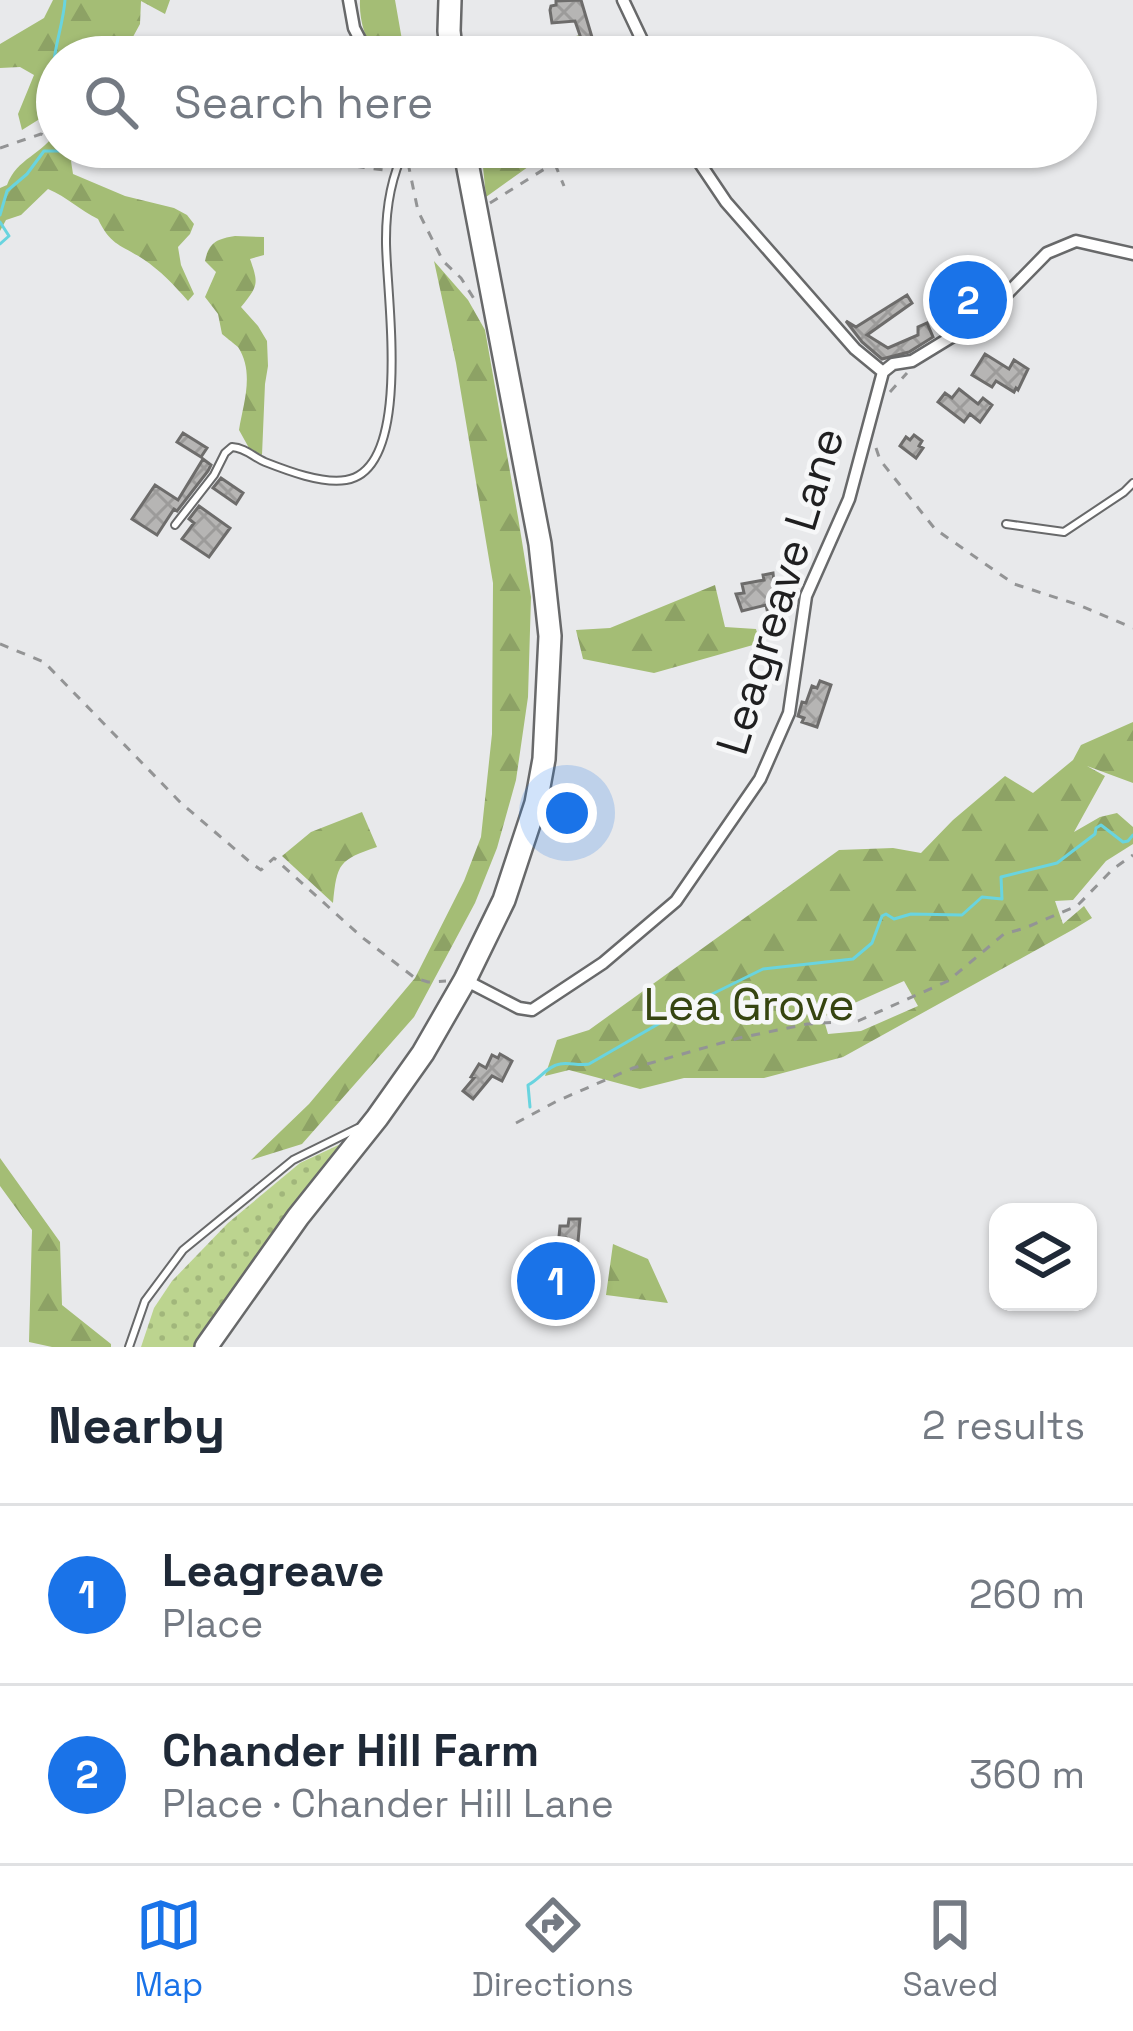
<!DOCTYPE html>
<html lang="en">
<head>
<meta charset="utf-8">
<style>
	:root { --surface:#fff; --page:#f6f6f7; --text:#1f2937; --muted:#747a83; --line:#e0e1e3; --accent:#1a73e8 }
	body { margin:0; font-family:"Space Grotesk",sans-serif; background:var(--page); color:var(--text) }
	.controls { position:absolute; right:36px; bottom:36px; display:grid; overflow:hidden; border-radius:24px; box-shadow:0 3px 9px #0004 }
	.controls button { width:108px; height:108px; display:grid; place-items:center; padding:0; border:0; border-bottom:3px solid var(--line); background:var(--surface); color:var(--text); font:60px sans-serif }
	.you { position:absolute; left:567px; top:813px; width:42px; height:42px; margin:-30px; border:9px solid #fff; border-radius:50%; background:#1a73e8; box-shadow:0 0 0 18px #1a73e833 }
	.badge { display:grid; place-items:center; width:78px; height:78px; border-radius:50%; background:var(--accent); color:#fff; font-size:39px; font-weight:700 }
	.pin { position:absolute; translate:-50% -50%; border:6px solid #fff; box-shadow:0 3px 12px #0006 }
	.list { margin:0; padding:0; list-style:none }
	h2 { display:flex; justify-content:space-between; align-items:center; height:156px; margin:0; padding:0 48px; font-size:51px }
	h2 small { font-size:39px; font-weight:400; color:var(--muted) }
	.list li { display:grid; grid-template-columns:78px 1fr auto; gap:36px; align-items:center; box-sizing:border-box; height:180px; padding:0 48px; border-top:3px solid var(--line) }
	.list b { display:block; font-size:45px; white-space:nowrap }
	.list p { margin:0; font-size:39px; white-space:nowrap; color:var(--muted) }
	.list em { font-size:39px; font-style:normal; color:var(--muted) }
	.icon { flex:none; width:66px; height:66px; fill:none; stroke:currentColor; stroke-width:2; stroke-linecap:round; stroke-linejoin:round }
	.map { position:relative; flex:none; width:1133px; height:1347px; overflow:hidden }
	.search { position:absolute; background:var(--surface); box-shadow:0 3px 9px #0004; left:36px; right:36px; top:36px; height:132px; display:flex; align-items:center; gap:30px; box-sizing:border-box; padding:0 42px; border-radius:66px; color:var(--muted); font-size:45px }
	.sheet { height:516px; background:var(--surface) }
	nav { display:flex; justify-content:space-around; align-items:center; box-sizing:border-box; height:168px; border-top:3px solid var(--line); background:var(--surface); font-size:33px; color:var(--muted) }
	nav a { display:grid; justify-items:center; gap:6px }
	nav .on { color:var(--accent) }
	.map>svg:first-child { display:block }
	.grass { fill:url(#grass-dots) }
	.forest { fill:url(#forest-firs); fill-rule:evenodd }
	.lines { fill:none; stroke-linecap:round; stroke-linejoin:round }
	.stream { stroke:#69d4df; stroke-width:3 }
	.building { fill:url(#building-cross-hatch); stroke:#6d6c6b; stroke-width:3 }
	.lane-casing { stroke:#68696a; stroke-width:10 }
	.street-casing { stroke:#68696a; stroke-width:15 }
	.highway-casing { stroke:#68696a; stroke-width:26 }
	.path { stroke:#939495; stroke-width:3; stroke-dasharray:9 9; stroke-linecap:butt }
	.lane { stroke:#fff; stroke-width:6 }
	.street { stroke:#fff; stroke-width:10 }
	.highway { stroke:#fff; stroke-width:21 }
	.labels { text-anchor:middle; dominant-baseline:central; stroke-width:9; stroke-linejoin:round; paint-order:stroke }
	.street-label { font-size:45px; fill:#1f1f20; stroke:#f6f7f8 }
	.park-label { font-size:45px; fill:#364510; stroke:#f6f7f8 }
</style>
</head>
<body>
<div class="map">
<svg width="1133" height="1347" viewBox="0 0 1133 1347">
	<defs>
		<pattern id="grass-dots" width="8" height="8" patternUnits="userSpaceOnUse" patternTransform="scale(3)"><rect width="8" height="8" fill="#bcd48f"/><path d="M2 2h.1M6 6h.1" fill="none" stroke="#a1b67b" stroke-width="1.8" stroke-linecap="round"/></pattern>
		<pattern id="forest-firs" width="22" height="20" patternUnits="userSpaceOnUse" patternTransform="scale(3)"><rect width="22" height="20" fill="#a4bd75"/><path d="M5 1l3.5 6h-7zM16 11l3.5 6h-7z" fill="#8da265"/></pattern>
		<pattern id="building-cross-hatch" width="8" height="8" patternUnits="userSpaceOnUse" patternTransform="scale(3)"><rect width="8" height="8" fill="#b6b5b4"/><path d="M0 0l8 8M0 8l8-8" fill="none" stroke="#9c9b9a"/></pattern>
	</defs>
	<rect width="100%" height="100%" fill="#e8e9eb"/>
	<path class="grass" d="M345,1142L197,1347H141L154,1308L172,1281L228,1223L300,1163Z"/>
	<path class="forest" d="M53,0H170L165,14L141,1L140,24L122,57H57V118L54,110L22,130L18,114L34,75L20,67L0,68V44L44,18Z
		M360,0H395L405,57H378C365,41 359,20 360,0Z
		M579,35L580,57H514Z
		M57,131V147H83L71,161L73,174L125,196L174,208L187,215L194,224L190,234L178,247L181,265L194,294L188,301C174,285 161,271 143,259C120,244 111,246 98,219C80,210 67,197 48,189L21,215L6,220L0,231V188L7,185C17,158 42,155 57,131Z
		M481,147H568L539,159L486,197Z
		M235,236L264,237V255L250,259C259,284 258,286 241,307L258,326L267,341L268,366L265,384L262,455L249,448L239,430C243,404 255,373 238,347C237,346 223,335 222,334L218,314L205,297L216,272L205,261C209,242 217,239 235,236Z
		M434,261L468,300L485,330L518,517L531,597L528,697L516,780L497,848L475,903L414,1017L302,1144L251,1160L309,1104L415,978L464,881L481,837L492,734L493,583L456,363Z
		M715,585L725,627L756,629L760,643L654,673L583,659L576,630L610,628Z
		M1133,722V783L1087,766L1105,776L1074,832L1100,817L1117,813L1133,827V844L1106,861L1073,900L1055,901L1063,924L1084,906L1092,918L1074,929L843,1057L764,1078H684L640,1089L569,1070L545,1076L557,1040L589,1030L839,850L893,848L921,853L953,820L1005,776L1033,793L1073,760L1081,745ZM904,981L918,1006L861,1031L828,1034L823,1017Z
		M362,812L377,847C339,860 337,863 333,903L282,856L311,832Z
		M0,1158L60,1242L62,1305L111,1344V1347H52L29,1342L32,1230L0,1186Z
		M613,1244L648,1259L668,1303L606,1295Z"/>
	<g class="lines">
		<path class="stream" d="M57,94C46,64 63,31 65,0
			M0,215L7,191L27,174L44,151H60L66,147
			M0,222L9,236L0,244
			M530,1107L528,1085C539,1080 547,1066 560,1064C569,1062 578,1066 589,1064L698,1001L763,969L853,959L872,943L882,916L886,914L894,919L911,914L962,915L982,897L1002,899L1001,877L1057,863L1095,834L1096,828L1101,825L1123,842L1128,841L1133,835"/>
	</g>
	<path class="building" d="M581,0L594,44L584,47L575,21L552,23L550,10L551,6L556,5V1Z
		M957,278L978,303L962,319L953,309L956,305L943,290Z
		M907,295L912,303L867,335L888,348L918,335V327L927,323L933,337L909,352L882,359L862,342L846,321L856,327Z
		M985,354L1009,369L1014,360L1028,369L1018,390L1016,388L1014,392L996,381L992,387L972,375Z
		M959,389L978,404L983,398L992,405L980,422L970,414L964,422L938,402L945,393L952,398Z
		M183,433L207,448L201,457L177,442Z
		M914,435L922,441L919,446L923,448L916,458L900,446L906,437L910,440Z
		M203,459L211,465L208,471L177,511L174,509L157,535L132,519L155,485L178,500Z
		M221,478L243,493L236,504L213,488Z
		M199,506L230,528L209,557L182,539L194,523L189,519Z
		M773,573L777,612L768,614L766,605L742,611L736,594L744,593L742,584L764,580L763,575Z
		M820,681L831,685L817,727L802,722L804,718L798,716L802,702L806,703L812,686L817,688Z
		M500,1054L512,1061L502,1081L492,1076L473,1099L463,1091L474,1078L471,1077L479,1064L486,1068L492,1055L498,1058Z
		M569,1219H580L577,1253L565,1252L566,1238L559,1237L560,1226H568Z
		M539,1263L550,1264V1273L576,1275L575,1289L537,1287Z"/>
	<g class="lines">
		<defs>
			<path id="lane" d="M1006,524L1064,532L1124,492L1133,483
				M175,525L214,475L225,453L232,447C246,448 253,457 265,462C288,471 322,484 346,480C415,469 385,287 386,239C386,207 391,177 405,149
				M129,1347L145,1301L183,1250L293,1160L358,1128"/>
			<path id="street" d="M349,0L354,28L369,57
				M623,0L650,57
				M689,147L726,202L855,349L883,372L893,364L912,361L971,325L997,304L1047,253L1076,241L1133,254
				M405,149V147
				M465,980L519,1008L532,1010L603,963L676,901L760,779L789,713L806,596L849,499L883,372"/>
			<path id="highway" d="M450,0L449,31L452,57
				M206,1347L298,1217L377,1118L423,1053L465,980L504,900L536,803L544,759L550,636L540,544L464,147"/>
		</defs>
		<use href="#lane" class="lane-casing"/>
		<use href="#street" class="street-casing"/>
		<use href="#highway" class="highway-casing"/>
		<path class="path" d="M70,147L79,152H246L384,170L389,173
			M548,147L564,186
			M0,148L41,134L57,141
			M408,163L418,211L443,261L461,278L476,302
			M490,203L554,163L593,147
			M890,392L907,373
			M876,448L880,460L935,529L1014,584L1079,605L1133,628
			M0,644L44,662L181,803L250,862L261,870L274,858L363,938L415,978L428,982L446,981
			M516,1123L557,1101L633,1068L739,1038L807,1024L858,1021L948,981L1004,934L1025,928L1077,906L1113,869L1133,855"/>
		<use href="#lane" class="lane"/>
		<use href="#street" class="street"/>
		<use href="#highway" class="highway"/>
	</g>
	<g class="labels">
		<g class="street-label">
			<text transform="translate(780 591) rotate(-73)">Leagreave Lane</text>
		</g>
		<g class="park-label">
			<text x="749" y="1004">Lea Grove</text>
		</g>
	</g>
</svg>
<div class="controls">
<button><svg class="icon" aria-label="layers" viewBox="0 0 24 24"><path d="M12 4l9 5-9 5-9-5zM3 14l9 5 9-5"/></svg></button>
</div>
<div class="you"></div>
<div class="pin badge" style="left:556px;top:1281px">1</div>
<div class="pin badge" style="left:968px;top:300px">2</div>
<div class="search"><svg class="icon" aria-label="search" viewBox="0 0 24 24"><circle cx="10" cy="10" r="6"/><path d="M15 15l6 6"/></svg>Search here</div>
</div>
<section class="sheet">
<h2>Nearby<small>2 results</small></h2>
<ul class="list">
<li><span class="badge">1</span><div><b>Leagreave</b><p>Place</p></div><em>260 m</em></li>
<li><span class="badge">2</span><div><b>Chander Hill Farm</b><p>Place · Chander Hill Lane</p></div><em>360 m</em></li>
</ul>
</section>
<nav>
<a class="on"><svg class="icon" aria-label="map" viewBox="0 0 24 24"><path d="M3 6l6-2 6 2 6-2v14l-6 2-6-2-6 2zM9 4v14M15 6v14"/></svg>Map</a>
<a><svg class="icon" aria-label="directions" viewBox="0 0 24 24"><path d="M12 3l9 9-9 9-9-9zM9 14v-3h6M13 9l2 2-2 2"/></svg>Directions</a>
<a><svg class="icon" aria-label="saved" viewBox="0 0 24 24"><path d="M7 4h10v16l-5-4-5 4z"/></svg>Saved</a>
</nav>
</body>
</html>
